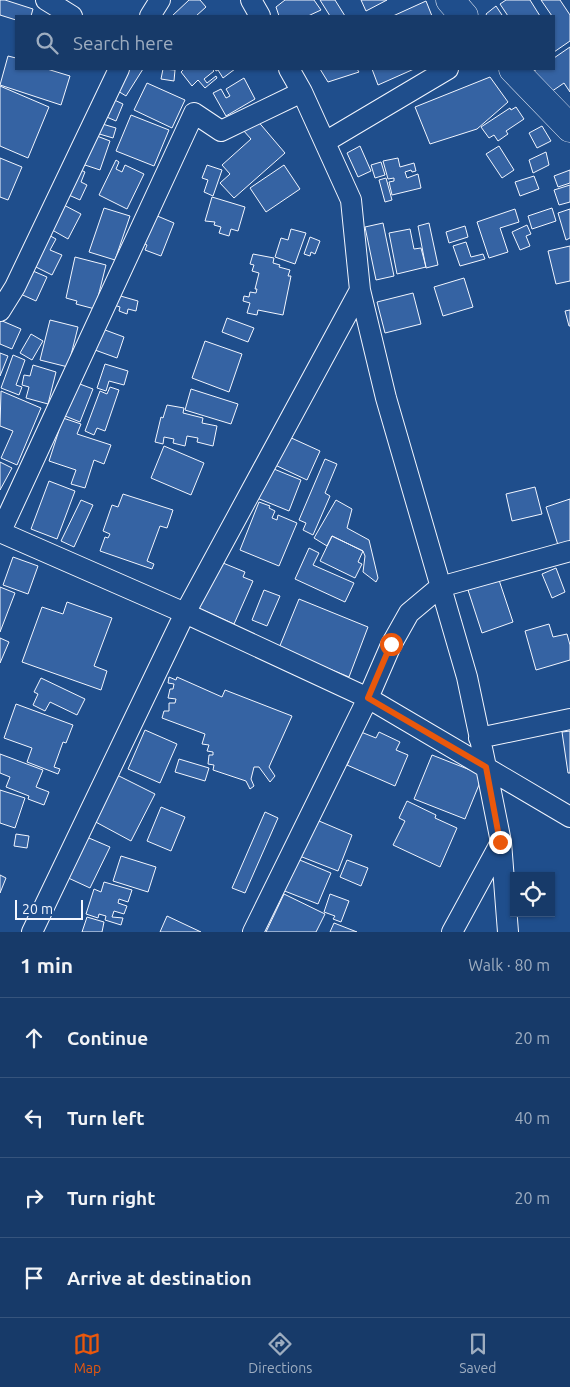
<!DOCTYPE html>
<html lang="en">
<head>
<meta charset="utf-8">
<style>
	:root { --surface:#173a69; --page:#244571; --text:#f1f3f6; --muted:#9eadc0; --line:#36547d; --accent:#ea580c }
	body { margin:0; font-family:Ubuntu,sans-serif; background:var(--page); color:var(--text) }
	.controls { position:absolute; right:15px; bottom:15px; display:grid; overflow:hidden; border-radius:0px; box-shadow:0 1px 4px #0004 }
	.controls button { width:45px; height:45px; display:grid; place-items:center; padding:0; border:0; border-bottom:1px solid var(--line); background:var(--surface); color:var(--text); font:25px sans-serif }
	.scale { position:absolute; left:15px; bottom:12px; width:68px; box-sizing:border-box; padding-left:5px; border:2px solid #f2f6ff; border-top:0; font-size:14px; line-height:18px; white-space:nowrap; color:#f2f6ff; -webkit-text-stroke:4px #1f4e8c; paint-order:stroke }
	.stop { position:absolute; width:15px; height:15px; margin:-11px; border:4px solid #ea580c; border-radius:50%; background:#fff }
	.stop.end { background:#ea580c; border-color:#fff; box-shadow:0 1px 5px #0008 }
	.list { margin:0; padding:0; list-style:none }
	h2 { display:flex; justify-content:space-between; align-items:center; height:65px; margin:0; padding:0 20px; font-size:21px }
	h2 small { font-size:16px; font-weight:400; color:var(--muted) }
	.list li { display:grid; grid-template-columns:32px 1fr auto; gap:15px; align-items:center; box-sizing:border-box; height:80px; padding:0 20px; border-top:1px solid var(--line) }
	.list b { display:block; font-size:19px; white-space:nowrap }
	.list em { font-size:16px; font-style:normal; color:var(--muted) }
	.icon { flex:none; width:28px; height:28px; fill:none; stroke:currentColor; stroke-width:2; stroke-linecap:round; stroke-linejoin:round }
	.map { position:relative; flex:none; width:570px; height:932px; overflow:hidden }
	.search { position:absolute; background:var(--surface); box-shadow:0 1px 4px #0004; left:15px; right:15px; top:15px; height:55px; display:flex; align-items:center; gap:12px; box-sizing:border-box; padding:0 18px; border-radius:0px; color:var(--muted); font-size:19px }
	.sheet { height:385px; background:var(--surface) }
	nav { display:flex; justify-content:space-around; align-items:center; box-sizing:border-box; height:70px; border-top:1px solid var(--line); background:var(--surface); font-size:14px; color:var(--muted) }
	nav a { display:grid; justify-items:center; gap:2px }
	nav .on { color:var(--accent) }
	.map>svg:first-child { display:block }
	.building { fill:#3563a3; stroke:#f2f6ff }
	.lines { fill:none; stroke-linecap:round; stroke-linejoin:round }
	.street-casing { stroke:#f2f6ff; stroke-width:22 }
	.secondary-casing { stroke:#f2f6ff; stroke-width:29 }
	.street { stroke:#1f4e8c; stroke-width:20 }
	.secondary { stroke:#1f4e8c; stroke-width:28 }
	.route { stroke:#ea580c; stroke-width:6 }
</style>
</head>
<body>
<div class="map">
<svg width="570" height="932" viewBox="0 0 570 932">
	<rect width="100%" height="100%" fill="#1f4e8c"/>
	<path class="building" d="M0,0H5L33,9L31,16H16V20L0,15Z
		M189,0H200L206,7L196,16H172Z
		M285,0H314L321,10L308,16H279L276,7Z
		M320,0H335L345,16H330Z
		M361,0H387L366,11Z
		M506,0H530L540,16H508L500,4Z
		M541,0H560L570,15V41L554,52V16H552Z
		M426,1L432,16H393Z
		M496,6L502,15L500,16H487L486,14Z
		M570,47V92L564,83L545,96L530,74L537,69H554V58Z
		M8,56L16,58V69H47L70,76L61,105L0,85Z
		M124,69H143L126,96L113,88Z
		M163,69L175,70L174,81L161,79Z
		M184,69H212L214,71L204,79L207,83L216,76L217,78L205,88L198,80L192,86L181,72Z
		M215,69H235L223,78L218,70L216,71Z
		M320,69H357L359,72L328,82Z
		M372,69H414L378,85Z
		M490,77L508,102L477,129L430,144L415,107Z
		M244,78L255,99L226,116L213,93L221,89L226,98L230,96L226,89Z
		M147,83L185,100L172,128L134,110Z
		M0,86L49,107L28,158L0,146Z
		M110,98L123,104L116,121L102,115Z
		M516,107L524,119L506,131L508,134L498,141L494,135L489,138L481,127L510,108L511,110Z
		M131,115L169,130L154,166L116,151Z
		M256,119L285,153L234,198L220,183L230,174L222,165L251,139L243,130Z
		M99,123L116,128L113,138L96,133Z
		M542,126L551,141L537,148L529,133Z
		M89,133L110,141L100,170L79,163Z
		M360,146L371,171L358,177L347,153Z
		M499,146L514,170L502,178L486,154Z
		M546,152L549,165L533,173L529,160Z
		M0,158L22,167L8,200L0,197Z
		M398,158L400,167L414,163L416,171L412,172L411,170L405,172L407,178L418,174L421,188L392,195L389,182L394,181V178L388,179L383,161Z
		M116,160L119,162L116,169L122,172L125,165L144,174L127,209L99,195Z
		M381,162L385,175L375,178L371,165Z
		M207,165L222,170L213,196L204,192L208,180L202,178Z
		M284,165L300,189L266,212L250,188Z
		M79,169L85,172L81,182L87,185L80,200L62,192Z
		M570,170V183L558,187L554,176Z
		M534,176L539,189L520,196L515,182Z
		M386,178L392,200L385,202L379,180Z
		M570,185V202L559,205L554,190Z
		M212,197L245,207L238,231L231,229L229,236L219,233L221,227L214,225L215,222L205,221Z
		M60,203L81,214L68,239L47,227Z
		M104,208L130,216L115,260L89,252Z
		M552,208L556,221L532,229L528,216Z
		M515,209L519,222L500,228L508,252L489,258L477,222Z
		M570,209V238L566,240L558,213Z
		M155,215L174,223L161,256L145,250L147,245L143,243Z
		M383,223L394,276L376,280L365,227Z
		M429,223L438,265L426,268L418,226Z
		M527,225L531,234L526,236L530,246L520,250L512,232Z
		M465,226L468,237L449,243L446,232Z
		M291,229L306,233L295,264L275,257L281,238L288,240Z
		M410,229L414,249L421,248L426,267L397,274L389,233Z
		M43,232L56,239L50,250L62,255L52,275L28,263Z
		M310,237L320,241L315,254L311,252L310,256L304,254Z
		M466,242L471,257L483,254L485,259L460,266L453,246Z
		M570,246V281L556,284L548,251Z
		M253,254L274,258L273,263L280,265L279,267L290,270L288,276H291L283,315L258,310L257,315L247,313L250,303L243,301L244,296L249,297L250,292L256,293L257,289H255L259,273L252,271L254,265L250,264Z
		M75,257L106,265L95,309L76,304L77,301L66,298Z
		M26,268L47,277L36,301L16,292Z
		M464,278L473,307L443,316L434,287Z
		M413,293L421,324L385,333L377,302Z
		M117,295L138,301L136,311L128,309L127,314L119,311L120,307L114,305Z
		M570,310V326H569L565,311Z
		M227,318L254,328L248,342L222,332Z
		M0,320L21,329L12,349L0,344Z
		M50,320L78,327L68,367L40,360Z
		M97,327L124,337L117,358L95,350Z
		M31,334L43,341L32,360L20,353Z
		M205,341L242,354L229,392L192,378Z
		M0,353L8,356L0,376Z
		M13,355L25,360L16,385L22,387L19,395L1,388Z
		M105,364L128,371L124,385L109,381L106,391L97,388Z
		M33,365L56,372L48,404L26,398L29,387L22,385L24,375L30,376Z
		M72,381L93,389L80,422L60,414Z
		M110,387L119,390L105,431L97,428L94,435L85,431L100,391L107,394Z
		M191,389L238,404L231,424L185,410Z
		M1,391L41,408L17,465L1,458L13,431L0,426Z
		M167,405L184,408L183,413L203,418L202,423L217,426L213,446L197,442L198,438L187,436L185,446L173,443L174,439L164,437L163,444L155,442L161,417L163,418Z
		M63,418L81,424L77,434L111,445L104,464L94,460L85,488L71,484L76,470L49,461Z
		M287,436L320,451L307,480L273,464Z
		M164,446L204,463L191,495L151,478Z
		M325,459L337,464L325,493L330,496L313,535L303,530L306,523L299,520Z
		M0,462L12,468L0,490Z
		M269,467L301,480L289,511L257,498Z
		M49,481L75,491L57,539L31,529Z
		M535,487L542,514L512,521L506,494Z
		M123,494L173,510L167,528L160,526L147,561L154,564L152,569L100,551L105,537L108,538L110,534L103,531L112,505L118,507Z
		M570,499V541L558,545L546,507Z
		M81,500L93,505L74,547L61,541Z
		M336,500L352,509L347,528L369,540L378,578L376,582L363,572L365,556L363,551L332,536L327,546L314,538Z
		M259,502L270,506L269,508L275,511L272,518L277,520L278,515L297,523L279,566L240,550Z
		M332,536L363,551L358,562L362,564L355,578L320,561Z
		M309,548L319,553L313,565L354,583L345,602L295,579Z
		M13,557L38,566L28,594L3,585Z
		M223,563L245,572L243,577L253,581L234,624L196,607Z
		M556,568L565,592L552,598L542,574Z
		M499,580L513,622L482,633L468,590Z
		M0,587L15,593L0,632Z
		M264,590L280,596L267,626L252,620Z
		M299,599L368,627L349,677L279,648Z
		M67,602L112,618L94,666L107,671L101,690L22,662L42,607L63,614Z
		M549,624L553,637L567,634L570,645V660L536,670L525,631Z
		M0,638L9,642L0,663Z
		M169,677L176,680L177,677L222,697L225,690L292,716L269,767L275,776L270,782L259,767H254L251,779L254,786L250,789L246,781L213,770L214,765L208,764L209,755H213V752L207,751L209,745L202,744L205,734L162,718L164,711H169V703H175L176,699L168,698L170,689H173L174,684L168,683Z
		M41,678L85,699L77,715L50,702L45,711L33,705L38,694L34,692Z
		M16,704L73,725L66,743L63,742L54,767L60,769L58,774L27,762L32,748L4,738Z
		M145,730L177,744L160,783L128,769Z
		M570,731V773H568L562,732Z
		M361,732L376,738L379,732L400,742L396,750L408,755L395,786L347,765L349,761L342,758L346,748L353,751Z
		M0,754L43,770L36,787L49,792L44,805L28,799L29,796L6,787L10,777L0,773Z
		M432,755L483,775L465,819L414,799Z
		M179,759L209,768L205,781L175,772Z
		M115,774L155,794L131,841L92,820Z
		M0,790L25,798L15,828L0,823Z
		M407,801L436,815L435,818L457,828L440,867L393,845L405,821L399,818Z
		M161,807L185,817L171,851L147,841Z
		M265,812L278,818L245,893L232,888Z
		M312,818L352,835L338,871L297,855Z
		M16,834L29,836L27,848L14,846Z
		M82,835L110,847L90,888L64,876Z
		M121,856L156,867L148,892L113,881Z
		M295,858L331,873L318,904L282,890Z
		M347,860L368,868L361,886L340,877Z
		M0,875L6,878L0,893Z
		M104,882L132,890L128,902L119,899L118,903L127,906L124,914L114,911L112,917L123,918L121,925L105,920L106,916L99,914L98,918L86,914L94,889L101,892Z
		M284,894L325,914L316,932H266Z
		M330,894L349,901L341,922L333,919L335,916L324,912Z
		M167,916L201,932H160Z
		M87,917L104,922L102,932H82Z
		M334,923L357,932H330Z"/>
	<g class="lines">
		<defs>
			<path id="street" d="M46,0L72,16
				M251,0L260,16
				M150,16L160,0
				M289,69L302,92L351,200L360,290L386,398L467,677L486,767L501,842L508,932
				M325,142L448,69
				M0,311L15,287L119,69
				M0,532L185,613L368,698L570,817
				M0,533L194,113L221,131L302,92
				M479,738L570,719
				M32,932L185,613L360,290
				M253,932L368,698L391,645L409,613L440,587L570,551
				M452,932L501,842"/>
			<path id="secondary" d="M450,0L464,16
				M513,69L570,128"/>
		</defs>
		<use href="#street" class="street-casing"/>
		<use href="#secondary" class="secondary-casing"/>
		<use href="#street" class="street"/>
		<use href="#secondary" class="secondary"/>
	</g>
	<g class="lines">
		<path class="route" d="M391,644L368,698L486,767L500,842"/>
	</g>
</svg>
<div class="controls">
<button><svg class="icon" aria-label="locate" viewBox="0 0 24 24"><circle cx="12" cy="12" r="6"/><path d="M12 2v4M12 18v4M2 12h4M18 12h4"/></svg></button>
</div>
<div class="scale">20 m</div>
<div class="stop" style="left:391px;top:644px"></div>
<div class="stop end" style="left:500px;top:842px"></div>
<div class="search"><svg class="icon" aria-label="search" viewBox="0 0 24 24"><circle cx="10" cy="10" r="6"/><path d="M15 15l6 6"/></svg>Search here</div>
</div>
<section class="sheet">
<h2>1 min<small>Walk · 80 m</small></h2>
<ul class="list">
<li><svg class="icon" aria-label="ahead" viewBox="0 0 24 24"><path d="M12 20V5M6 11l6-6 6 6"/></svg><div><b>Continue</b></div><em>20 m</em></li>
<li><svg class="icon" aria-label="left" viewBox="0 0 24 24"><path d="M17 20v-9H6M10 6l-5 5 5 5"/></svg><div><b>Turn left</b></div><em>40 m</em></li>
<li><svg class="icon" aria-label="right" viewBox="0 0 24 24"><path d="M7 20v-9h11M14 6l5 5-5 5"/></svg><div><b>Turn right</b></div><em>20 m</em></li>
<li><svg class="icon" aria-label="arrive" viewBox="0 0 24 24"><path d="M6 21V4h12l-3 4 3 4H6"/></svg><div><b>Arrive at destination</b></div></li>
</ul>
</section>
<nav>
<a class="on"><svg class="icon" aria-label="map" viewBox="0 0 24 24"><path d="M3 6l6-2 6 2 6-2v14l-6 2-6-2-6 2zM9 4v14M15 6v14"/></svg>Map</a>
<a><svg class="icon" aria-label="directions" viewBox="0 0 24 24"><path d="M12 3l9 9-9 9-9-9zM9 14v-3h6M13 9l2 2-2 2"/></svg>Directions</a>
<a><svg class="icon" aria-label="saved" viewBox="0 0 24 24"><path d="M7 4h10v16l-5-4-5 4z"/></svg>Saved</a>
</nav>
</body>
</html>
